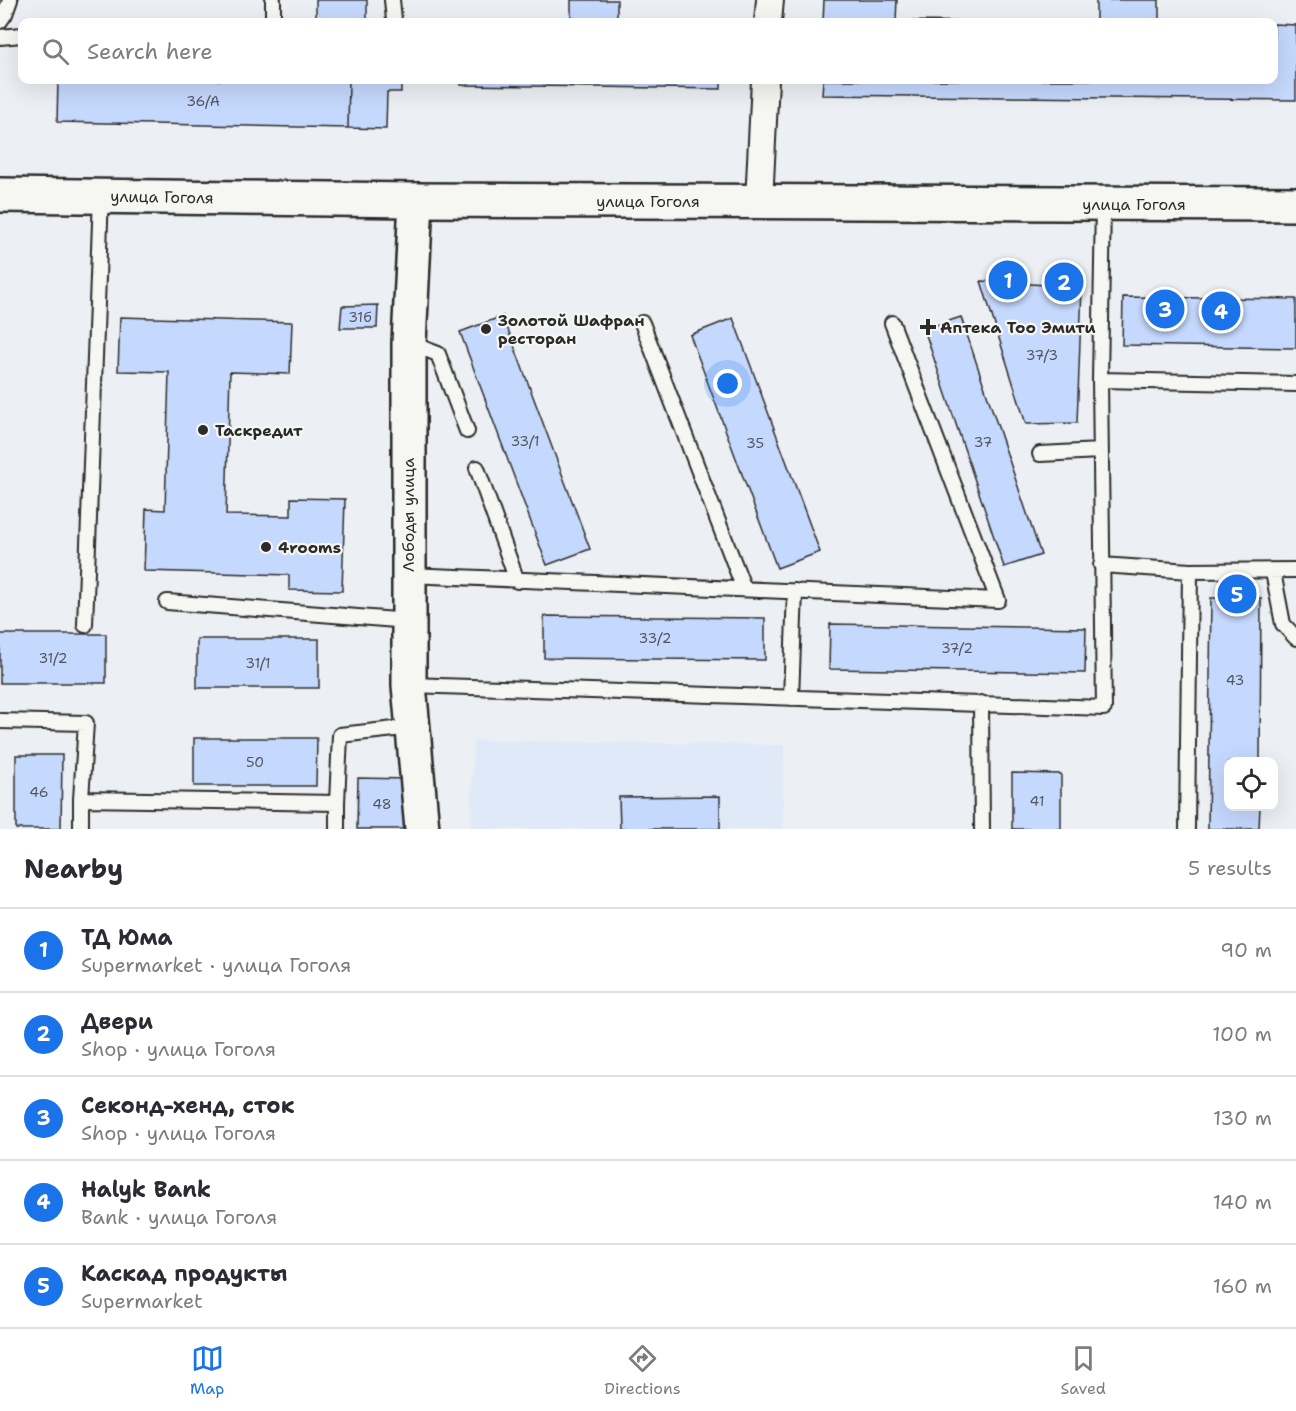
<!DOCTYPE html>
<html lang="en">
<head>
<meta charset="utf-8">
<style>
	:root { --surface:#fff; --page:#f7f7f7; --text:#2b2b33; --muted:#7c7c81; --line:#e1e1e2; --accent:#1a73e8 }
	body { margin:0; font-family:"Shantell Sans",sans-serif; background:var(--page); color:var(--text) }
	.controls { position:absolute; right:18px; bottom:18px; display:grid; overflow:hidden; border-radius:12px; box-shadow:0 6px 24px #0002 }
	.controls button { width:54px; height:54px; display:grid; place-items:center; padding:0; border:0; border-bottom:2px solid var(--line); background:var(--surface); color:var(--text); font:30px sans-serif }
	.you { position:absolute; left:728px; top:384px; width:21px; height:21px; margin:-15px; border:4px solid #fff; border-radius:50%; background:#1a73e8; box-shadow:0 0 0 9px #1a73e833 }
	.badge { display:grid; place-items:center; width:39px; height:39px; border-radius:50%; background:var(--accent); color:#fff; font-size:20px; font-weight:700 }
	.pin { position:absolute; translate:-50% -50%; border:3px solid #fff; box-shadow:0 2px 6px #0006 }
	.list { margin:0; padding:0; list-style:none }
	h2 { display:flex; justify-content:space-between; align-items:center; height:78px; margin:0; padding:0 24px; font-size:26px }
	h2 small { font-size:20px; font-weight:400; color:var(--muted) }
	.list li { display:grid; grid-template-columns:39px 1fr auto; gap:18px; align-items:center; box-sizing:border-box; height:84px; padding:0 24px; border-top:2px solid var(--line) }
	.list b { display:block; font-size:22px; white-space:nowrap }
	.list p { margin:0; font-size:20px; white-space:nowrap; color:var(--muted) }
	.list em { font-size:20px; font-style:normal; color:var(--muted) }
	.icon { flex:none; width:33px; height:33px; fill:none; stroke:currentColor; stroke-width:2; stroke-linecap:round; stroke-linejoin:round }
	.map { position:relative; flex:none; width:1296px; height:829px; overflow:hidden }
	.search { position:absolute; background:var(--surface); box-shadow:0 6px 24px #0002; left:18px; right:18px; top:18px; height:66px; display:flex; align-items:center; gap:15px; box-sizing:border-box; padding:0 21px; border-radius:12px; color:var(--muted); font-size:22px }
	.sheet { height:498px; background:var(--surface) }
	nav { display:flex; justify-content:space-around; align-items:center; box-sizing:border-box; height:84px; border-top:2px solid var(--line); background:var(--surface); font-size:16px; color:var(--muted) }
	nav a { display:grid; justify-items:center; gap:3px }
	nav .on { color:var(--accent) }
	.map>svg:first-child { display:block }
	.built { fill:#e0e9f7 }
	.building { fill:#c5d8fd; stroke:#2b2b2b; stroke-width:1.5 }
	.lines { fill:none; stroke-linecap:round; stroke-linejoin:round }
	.service-casing { stroke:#2b2b2b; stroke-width:18 }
	.minor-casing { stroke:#2b2b2b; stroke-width:30 }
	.tertiary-casing { stroke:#2b2b2b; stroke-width:38 }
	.trunk-casing { stroke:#2b2b2b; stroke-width:38 }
	.service { stroke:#f6f6f2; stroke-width:14 }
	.minor { stroke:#f6f6f2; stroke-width:26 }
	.tertiary { stroke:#f6f6f2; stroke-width:33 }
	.trunk { stroke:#f6f6f2; stroke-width:33 }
	.poi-dot { fill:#2b2b2b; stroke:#f6f6f2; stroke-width:2 }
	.labels { text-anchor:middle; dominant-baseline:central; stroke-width:4.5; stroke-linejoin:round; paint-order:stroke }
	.number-label { font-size:14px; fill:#525660 }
	.street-label { font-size:16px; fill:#2b2b2b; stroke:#f6f6f2 }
	.poi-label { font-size:16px; font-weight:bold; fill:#2b2b2b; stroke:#f6f6f2; text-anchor:start }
</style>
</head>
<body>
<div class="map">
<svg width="1296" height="829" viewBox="0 0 1296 829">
	<rect width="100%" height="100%" fill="#ecf0f4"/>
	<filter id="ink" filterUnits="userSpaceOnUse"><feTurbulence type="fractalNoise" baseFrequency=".0167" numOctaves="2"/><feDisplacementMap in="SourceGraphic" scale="12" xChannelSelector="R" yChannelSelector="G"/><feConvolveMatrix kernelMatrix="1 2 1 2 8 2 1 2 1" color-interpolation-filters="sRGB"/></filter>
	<g filter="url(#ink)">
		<path class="built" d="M473,740L784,745L783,829H471Z"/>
		<path class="building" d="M316,0H367V22H316Z
			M571,0H617V22H571Z
			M824,0H897L896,21L1019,22H823Z
			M1096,0H1159V22H1096Z
			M1274,24L1296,25V100L822,95L823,80H1274Z
			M58,80H349L348,128L57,122Z
			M349,80H401V92H387L386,129L348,128Z
			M462,80H721V89L461,85Z
			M981,281L1082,287L1077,423L1026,424Z
			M1123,297L1296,299V348L1122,345Z
			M378,305L377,328H340L342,306Z
			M503,316L590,549L547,565L460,332Z
			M120,317L292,322L290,374L230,372L226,515L291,516V498L345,499L342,591L289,590V575L144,571L146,509L165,510L169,372L118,371Z
			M961,317L1041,555L1004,567L924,329Z
			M733,318L820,552L777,568L690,335Z
			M1211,598H1261L1260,762H1228V806H1260L1259,829H1208Z
			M544,616L765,618V660L544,658Z
			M830,624L1086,628L1085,673L829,669Z
			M0,634H106V683H0Z
			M197,639H319V688H197Z
			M194,738H317L316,786H194Z
			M16,755H62L61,829H16Z
			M1012,773L1061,774V829H1012Z
			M358,778L408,779L407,829H357Z
			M720,796V829H620L619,797Z"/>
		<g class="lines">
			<defs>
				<path id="service" d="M392,0L394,20
					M0,21L5,14L10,0
					M273,22V0
					M0,37L22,35
					M642,323L744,589
					M409,343L438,354L467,431
					M1100,380L1296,384
					M1040,454L1100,451
					M477,468L517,581
					M1101,565L1190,571L1296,570
					M1273,572L1283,624L1296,638
					M408,575L998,600L892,323
					M167,602L409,621
					M85,625L101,196
					M409,685L1104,708L1100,380L1103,204
					M791,698L795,591
					M981,703L982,829
					M0,721L86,723L81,799
					M81,829V799L337,803L340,735L413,727
					M337,829V803
					M1187,829L1190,571"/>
				<path id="minor" d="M768,22L770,0
					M759,202L765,80"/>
				<path id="tertiary" d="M416,200L409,343V685L422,829"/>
				<path id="trunk" d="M0,195L416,200L1296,204"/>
			</defs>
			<use href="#service" class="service-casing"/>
			<use href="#minor" class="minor-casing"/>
			<use href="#tertiary" class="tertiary-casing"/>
			<use href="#trunk" class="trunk-casing"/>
			<use href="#service" class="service"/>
			<use href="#minor" class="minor"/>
			<use href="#tertiary" class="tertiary"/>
			<use href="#trunk" class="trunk"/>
		</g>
	</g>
	<g class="poi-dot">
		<path d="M925 318h6v6h6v6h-6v6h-6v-6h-6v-6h6z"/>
		<circle cx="486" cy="329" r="6"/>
		<circle cx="203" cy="430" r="6"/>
		<circle cx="266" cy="547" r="6"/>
	</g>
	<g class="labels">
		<g class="number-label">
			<text x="203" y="101">36/A</text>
			<text x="360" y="317">31б</text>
			<text x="1042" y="355">37/3</text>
			<text x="525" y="441">33/1</text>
			<text x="983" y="442">37</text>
			<text x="755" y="443">35</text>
			<text x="655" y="638">33/2</text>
			<text x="957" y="648">37/2</text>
			<text x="53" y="658">31/2</text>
			<text x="258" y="663">31/1</text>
			<text x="1235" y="680">43</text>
			<text x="255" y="762">50</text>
			<text x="39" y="792">46</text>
			<text x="1037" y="801">41</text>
			<text x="382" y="804">48</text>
		</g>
		<g class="street-label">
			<text transform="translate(162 197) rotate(1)">улица Гоголя</text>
			<text x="648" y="201">улица Гоголя</text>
			<text x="1134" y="204">улица Гоголя</text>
			<text transform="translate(408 515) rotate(-90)">Лободы улица</text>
		</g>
		<g class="poi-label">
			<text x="498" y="320">Золотой Шафран<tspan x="498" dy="18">ресторан</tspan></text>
			<text x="940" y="327">Аптека Тоо Эмити</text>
			<text x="215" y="430">Таскредит</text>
			<text x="278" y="547">4rooms</text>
		</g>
	</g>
</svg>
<div class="controls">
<button><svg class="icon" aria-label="locate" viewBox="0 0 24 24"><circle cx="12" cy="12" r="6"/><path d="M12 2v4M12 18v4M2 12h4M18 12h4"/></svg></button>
</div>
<div class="you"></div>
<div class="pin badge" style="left:1008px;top:280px">1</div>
<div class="pin badge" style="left:1064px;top:282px">2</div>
<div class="pin badge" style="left:1165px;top:309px">3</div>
<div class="pin badge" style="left:1221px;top:311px">4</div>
<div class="pin badge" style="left:1237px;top:594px">5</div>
<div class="search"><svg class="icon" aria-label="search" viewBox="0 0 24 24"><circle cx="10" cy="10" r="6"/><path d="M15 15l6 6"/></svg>Search here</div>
</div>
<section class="sheet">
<h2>Nearby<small>5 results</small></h2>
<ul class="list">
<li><span class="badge">1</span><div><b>ТД Юма</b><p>Supermarket · улица Гоголя</p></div><em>90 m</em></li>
<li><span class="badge">2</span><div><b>Двери</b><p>Shop · улица Гоголя</p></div><em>100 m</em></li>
<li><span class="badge">3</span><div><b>Секонд-хенд, сток</b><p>Shop · улица Гоголя</p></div><em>130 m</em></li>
<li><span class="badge">4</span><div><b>Halyk Bank</b><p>Bank · улица Гоголя</p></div><em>140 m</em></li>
<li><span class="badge">5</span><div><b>Каскад продукты</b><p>Supermarket</p></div><em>160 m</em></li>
</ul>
</section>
<nav>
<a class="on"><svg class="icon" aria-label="map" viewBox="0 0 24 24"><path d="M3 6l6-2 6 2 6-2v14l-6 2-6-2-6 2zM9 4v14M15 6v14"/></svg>Map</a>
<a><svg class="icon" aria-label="directions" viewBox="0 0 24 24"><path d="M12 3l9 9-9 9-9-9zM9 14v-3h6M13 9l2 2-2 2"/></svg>Directions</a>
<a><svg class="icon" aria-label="saved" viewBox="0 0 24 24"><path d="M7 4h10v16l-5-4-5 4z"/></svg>Saved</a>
</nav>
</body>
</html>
